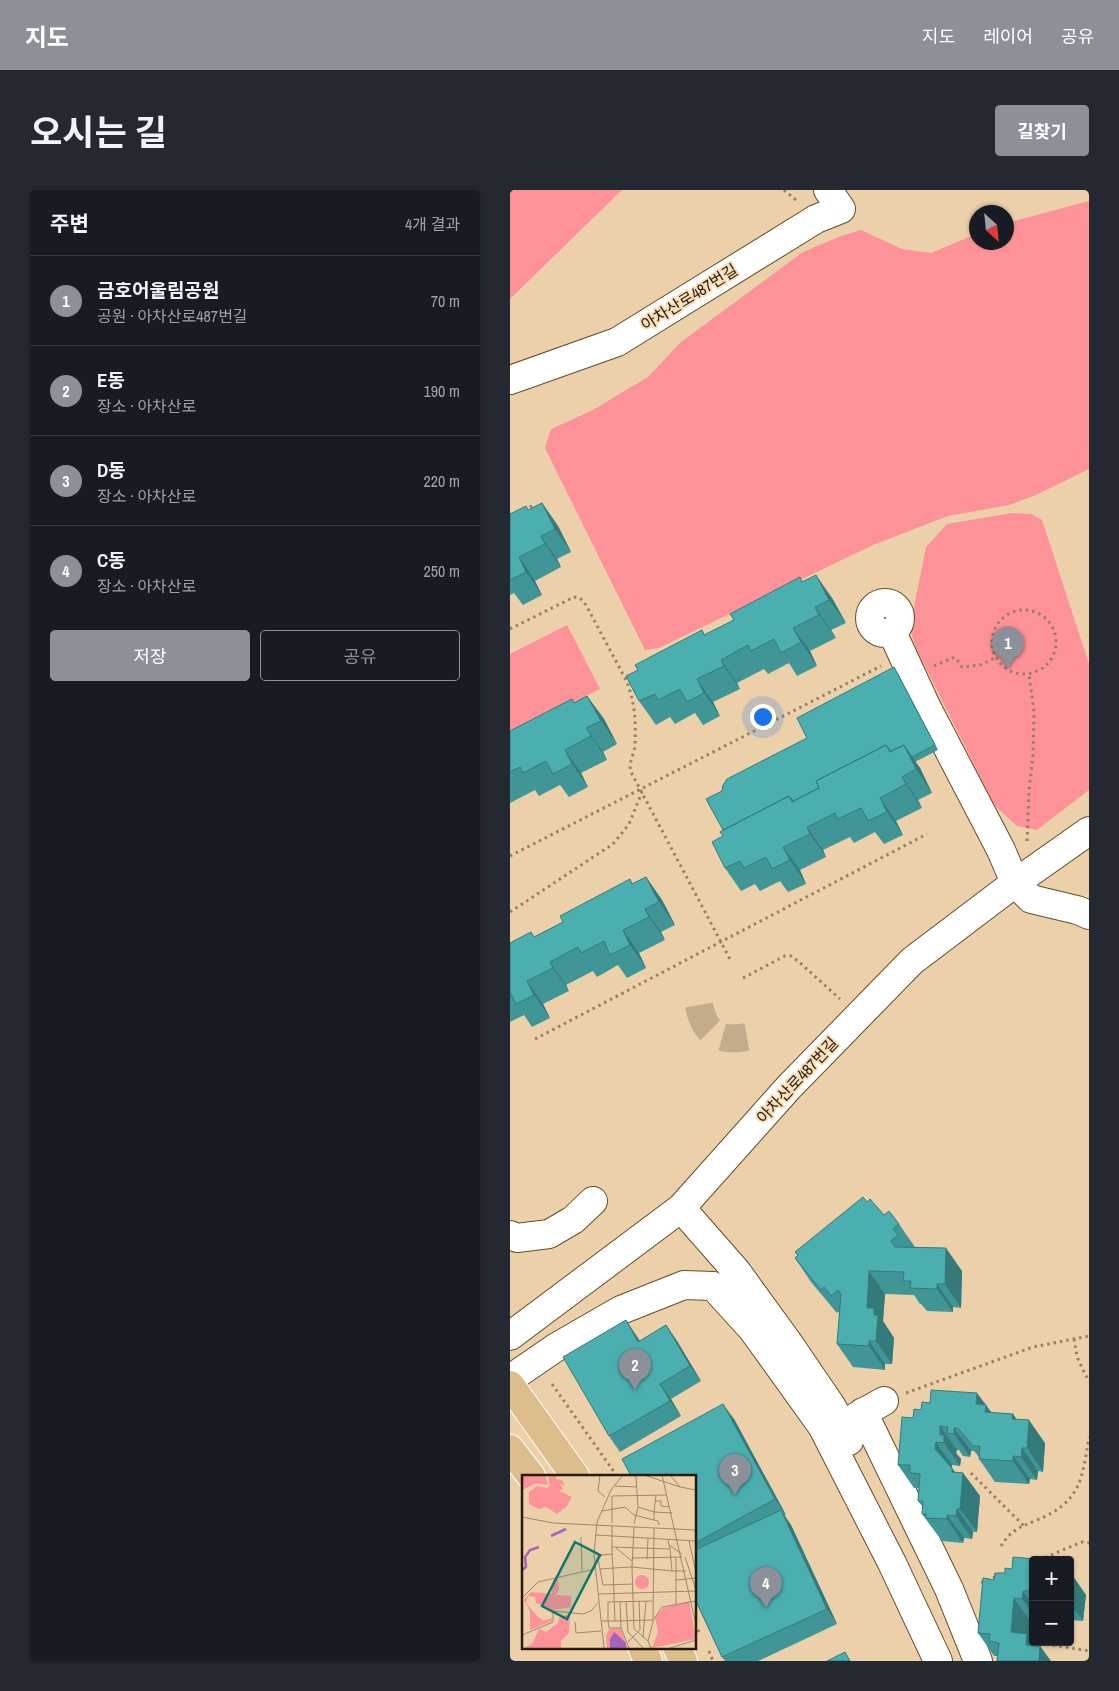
<!DOCTYPE html>
<html lang="ko">
<head>
<meta charset="utf-8">
<style>
	:root { --surface:#171b24; --page:#242831; --text:#f1f3f6; --muted:#9ea1a6; --line:#363941; --accent:#8c9099 }
	body { margin:0; font-family:"Archivo Narrow","Noto Sans KR",sans-serif; background:var(--page); color:var(--text) }
	.controls { position:absolute; right:15px; bottom:15px; display:grid; overflow:hidden; border-radius:5px; box-shadow:0 1px 4px #0004 }
	.controls button { width:45px; height:45px; display:grid; place-items:center; padding:0; border:0; border-bottom:1px solid var(--line); background:var(--surface); color:var(--text); font:25px sans-serif }
	.compass { position:absolute; left:459px; top:15px; width:45px; height:45px; border-radius:50%; background:var(--surface); box-shadow:0 1px 4px #0004; rotate:153deg }
	.you { position:absolute; left:252px; top:526px; width:18px; height:18px; margin:-12px; border:4px solid #fff; border-radius:50%; background:#1a73e8; box-shadow:0 0 0 8px #1a73e833 }
	.badge { display:grid; place-items:center; width:32px; height:32px; border-radius:50%; background:var(--accent); color:#fff; font-size:16px; font-weight:700 }
	.pin { position:absolute; translate:-50% -41px; filter:drop-shadow(0 1px 2px #0008) }
	.pin::after { content:''; position:absolute; top:26px; width:18px; height:15px; background:inherit; clip-path:polygon(0 0,100% 0,50% 100%) }
	.list { margin:0; padding:0; list-style:none }
	h2 { display:flex; justify-content:space-between; align-items:center; height:65px; margin:0; padding:0 20px; font-size:21px }
	h2 small { font-size:16px; font-weight:400; color:var(--muted) }
	.list li { display:grid; grid-template-columns:32px 1fr auto; gap:15px; align-items:center; box-sizing:border-box; height:90px; padding:0 20px; border-top:1px solid var(--line) }
	.list b { display:block; font-size:19px; white-space:nowrap }
	.list p { margin:0; font-size:16px; white-space:nowrap; color:var(--muted) }
	.list em { font-size:16px; font-style:normal; color:var(--muted) }
	.actions { display:flex; gap:10px; padding:15px 20px }
	.actions a { flex:1; padding:11px 0; border:1px solid var(--accent); border-radius:5px; text-align:center; font-size:18px; color:var(--accent) }
	.actions .main { background:var(--accent); color:#fff }
	.map { position:relative; flex:none; width:579px; height:1471px; overflow:hidden; border-radius:5px }
	header { display:flex; align-items:center; gap:30px; box-sizing:border-box; height:70px; padding:0 25px; background:var(--accent); color:#fff }
	header strong { font-size:24px }
	nav { display:flex; gap:28px; margin-inline-start:auto; font-size:18px }
	.intro { display:flex; align-items:center; justify-content:space-between; box-sizing:border-box; height:120px; padding:0 30px }
	h1 { margin:0; font-size:35px }
	.button { padding:12px 22px; border-radius:5px; background:var(--accent); color:#fff; font-size:18px; font-weight:700 }
	main { display:flex; gap:30px; padding:0 30px }
	aside { flex:1; background:var(--surface); border-radius:5px; box-shadow:0 1px 4px #0004 }
	.map>svg:first-child { display:block }
	.green { fill:#fe9299 }
	.lines { fill:none; stroke-linecap:round; stroke-linejoin:round }
	.minor-tunnel { stroke:#c4ac8b; stroke-width:28; stroke-dasharray:28 14; stroke-linecap:butt }
	.minor-casing { stroke:#644d2a; stroke-width:30 }
	.major-casing { stroke:#fff; stroke-width:30 }
	.path { stroke:#948064; stroke-width:3; stroke-dasharray:2.5 4; stroke-linecap:butt }
	.minor { stroke:#fff; stroke-width:28 }
	.major { stroke:#ddbd8b; stroke-width:28 }
	.wall { fill:#409697 }
	.shaded-wall { fill:#347a7b }
	.building { fill:#4bafb0; stroke:#347a7b }
	.labels { text-anchor:middle; dominant-baseline:central; stroke-width:4; stroke-linejoin:round; paint-order:stroke }
	.street-label { font-size:16px; fill:#261c0d; stroke:#f9ddb6 }
	.inset-river { fill:none; stroke:#a662c0; stroke-width:2.5 }
	.inset-road { fill:none; stroke:#9d886b; stroke-width:1 }
	.view { fill:#0f766e; fill-opacity:0.15; stroke:#0f766e; stroke-width:2.5 }
	.inset-edge { fill:none; stroke:#261c0d; stroke-width:2.5 }
</style>
</head>
<body>
<header>
<strong>지도</strong>
<nav><a>지도</a><a>레이어</a><a>공유</a></nav>
</header>
<div class="intro"><h1>오시는 길</h1><a class="button">길찾기</a></div>
<main>
<aside>
<h2>주변<small>4개 결과</small></h2>
<ul class="list">
<li><span class="badge">1</span><div><b>금호어울림공원</b><p>공원 · 아차산로487번길</p></div><em>70 m</em></li>
<li><span class="badge">2</span><div><b>E동</b><p>장소 · 아차산로</p></div><em>190 m</em></li>
<li><span class="badge">3</span><div><b>D동</b><p>장소 · 아차산로</p></div><em>220 m</em></li>
<li><span class="badge">4</span><div><b>C동</b><p>장소 · 아차산로</p></div><em>250 m</em></li>
</ul>
<div class="actions"><a class="main">저장</a><a>공유</a></div>
</aside>
<div class="map">
<svg width="579" height="1471" viewBox="0 0 579 1471">
	<rect width="100%" height="100%" fill="#ecd0aa"/>
	<path class="green" d="M0,0H112L0,109Z
		M579,11V279L526,305L499,315L438,326L363,355L149,458L135,460L35,258L41,239L81,221L138,187L171,152L293,62L331,46L351,40L392,59L421,63L466,44L467,52H497V33Z
		M502,323L521,324L532,330L579,474V600L527,640L507,636L484,615L405,456L401,442V431L416,357L437,334Z
		M57,435L90,499L0,544V464Z"/>
	<g class="lines">
		<path class="minor-tunnel" d="M189,815C194,844 210,852 237,847"/>
		<defs>
			<path id="minor" d="M0,190L107,152L306,29L331,19L318,0
				M360 428a15 15 0 1 1 30 0a15 15 0 1 1-30 0Z
				M382,442L417,518L491,660L505,693L521,709L567,720L579,725
				M171,1018L227,1082L277,1151L322,1217L339,1251
				M0,1045L7,1048L39,1044L63,1030L83,1011
				M0,1146L171,1018L279,897L402,771L505,693L579,641
				M0,1189L45,1158L111,1120L174,1095L203,1096L243,1140L312,1236L382,1373L428,1471
				M353,1222L439,1399L468,1471
				M337,1232L374,1211"/>
			<path id="major" d="M0,1195L65,1286
				M0,1259L21,1286
				M132,1457L138,1471
				M167,1457L173,1471"/>
		</defs>
		<use href="#minor" class="minor-casing"/>
		<use href="#major" class="major-casing"/>
		<path class="path" d="M274,0L287,11
			M14,320L22,316
			M482 452a32 32 0 1 1 64 0a32 32 0 1 1-64 0Z
			M0,439L64,407L70,408L76,415L116,490C125,511 126,533 125,555C124,565 118,573 121,582L221,771
			M424,476L443,468H446L452,477L470,475L485,468
			M517,651L519,601L523,565L524,522L519,484
			M0,666L371,476
			M0,722L103,654L119,634L132,602
			M233,788L275,766H281L288,771L330,809
			M25,849L417,644
			M564,1149L567,1167L579,1192
			M42,1194L107,1286
			M396,1203L523,1157L579,1146
			M461,1283L514,1336
			M491,1356C501,1340 510,1337 527,1330C571,1312 572,1289 579,1247
			M529,1370L572,1352L579,1353
			M471,1393L487,1386
			M185,1434L189,1442
			M543,1455L579,1461
			M199,1461L203,1471"/>
		<use href="#minor" class="minor"/>
		<use href="#major" class="major"/>
	</g>
	<path class="wall" d="M32,313L48,336L61,362L47,369L51,377L25,391L32,405L13,415L4,403L0,405V324L18,320Z
		M293,391L322,408L336,433L321,440L326,448L300,461L307,476L287,486L279,473L258,484L254,479L227,493L230,499L203,512L210,526L193,535L185,523L165,534L160,527L146,535L129,511L128,480L192,440L195,445L224,430Z
		M384,477L387,482L428,560L405,572L410,578L422,603L408,610L412,618L386,631L393,645L374,654L365,642L344,653L340,647L313,660L316,667L290,680L296,694L278,702L270,691L250,701L245,694L231,701L215,678L212,601L297,548Z
		M77,506L94,529L107,554L93,562L97,570L71,583L78,597L59,607L50,595L29,606L25,600L0,613V541L62,509L64,513Z
		M136,687L152,710L165,735L151,742L155,750L129,763L136,778L117,788L108,775L87,787L83,781L56,795L59,801L33,814L40,828L22,837L14,825L0,832V753L25,747Z
		M357,1012L374,1025L389,1034L405,1057L452,1081L451,1118L443,1117V1122L417,1121L411,1114H410L404,1105L375,1104L373,1131L384,1148L382,1174H375V1180L343,1177L327,1154L330,1121L327,1123L301,1092L285,1068L288,1066L285,1062Z
		M156,1135L167,1151L191,1191L161,1209L171,1226L110,1262L99,1246L126,1145L130,1151Z
		M475,1215L482,1223L503,1224L506,1229L535,1253L533,1282L528,1281L527,1290L520,1289L519,1294L485,1292L469,1269V1267L464,1261H461L460,1267L453,1266L449,1260H447L446,1263L451,1269L450,1276L442,1275V1278L445,1282L453,1283L470,1306L467,1342H463L462,1349L454,1348L453,1353L432,1351L412,1324L413,1317L408,1311L409,1298H404L388,1275L403,1228L411,1220Z
		M224,1229L276,1325H274L281,1335L327,1434L248,1471H215L212,1467L185,1409V1286Z
		M523,1370V1432L520,1431L519,1445L523,1452L526,1455L487,1466H484L468,1443L484,1390L502,1379Z
		M560,1382L576,1405L573,1431L561,1430V1438Z"/>
	<path class="shaded-wall" d="M32,313L48,336L61,362L45,339Z
		M31,346L47,369L51,377L35,354Z
		M9,367L25,391L32,405L16,382Z
		M306,385L322,408L336,433L319,410Z
		M305,417L321,440L326,448L309,425Z
		M283,438L300,461L307,476L291,452Z
		M211,470L227,493L230,499L214,476Z
		M384,477L387,482L428,560L425,555Z
		M187,489L203,512L210,526L194,503Z
		M77,506L94,529L107,554L91,531Z
		M76,538L93,562L97,570L81,546Z
		M394,555L410,578L422,603L406,579Z
		M55,560L71,583L78,597L62,574Z
		M392,587L408,610L412,618L396,594Z
		M370,608L386,631L393,645L377,622Z
		M297,637L313,660L316,667L300,644Z
		M273,657L290,680L296,694L280,670Z
		M136,687L152,710L165,735L149,712Z
		M135,719L151,742L155,750L139,727Z
		M113,740L129,763L136,778L120,755Z
		M40,772L56,795L59,801L43,778Z
		M17,791L33,814L40,828L24,805Z
		M436,1058L452,1081L451,1118L435,1094Z
		M359,1081L375,1104L373,1131L384,1148L382,1174L366,1151L357,1118Z
		M427,1094L443,1117V1122L427,1099Z
		M116,1130L126,1145L139,1167L128,1152Z
		M156,1135L167,1151L191,1191L180,1176Z
		M359,1151L375,1174V1180L359,1156Z
		M150,1194L161,1209L171,1226L160,1211Z
		M467,1203L476,1215L492,1238L466,1214Z
		M213,1214L224,1229L276,1325L265,1309Z
		M503,1224L518,1246L519,1230L535,1253L533,1282L517,1258L502,1229Z
		M430,1236L447,1260L446,1263L451,1269L450,1276L434,1253L430,1245Z
		M444,1238L461,1261L460,1267L444,1244Z
		M426,1252L442,1275V1282L425,1259Z
		M512,1258L528,1281L527,1290L511,1267Z
		M503,1266L520,1289L519,1294L503,1271Z
		M442,1278L453,1293V1283L470,1306L467,1342L450,1319L442,1282Z
		M447,1319L463,1342L462,1349L446,1326Z
		M271,1320L281,1335L327,1434L317,1419Z
		M437,1325L454,1348L453,1353L437,1329Z
		M560,1382L576,1405L573,1431L560,1413Z
		M513,1401L523,1415V1424L512,1409Z
		M504,1408L520,1431L519,1445L523,1452H524L530,1461V1456L541,1471H528L501,1442Z"/>
	<path class="building" d="M32,313L45,339L31,346L35,354L9,367L16,382L0,390V324L16,316L18,320Z
		M306,385L319,410L305,417L309,425L283,438L291,452L271,463L264,449L241,461L238,455L211,470L214,476L187,489L194,503L177,512L170,499L148,510L145,504L129,511L116,486L128,480L125,475L192,440L194,445L224,430L220,424L290,387L292,392Z
		M384,477L425,555L402,567L394,555L381,561L376,555L306,591L309,598L283,611L279,606L213,640L196,609L212,601L213,595L217,589L297,548L287,528Z
		M77,506L91,531L76,538L81,546L55,560L62,574L43,584L36,571L13,583L10,577L0,582V541L62,509L64,513Z
		M376,555L380,562L394,555L406,579L392,587L396,594L370,608L377,622L358,631L351,618L328,629L325,623L297,637L300,644L273,657L280,670L262,679L256,667L234,678L230,671L215,678L202,652L213,646L210,642L279,606L282,612L309,598L306,591Z
		M136,687L149,712L135,719L139,727L113,740L120,755L100,765L94,751L71,763L68,757L40,772L43,778L17,791L24,805L6,814L0,802V753L21,742L24,747L53,732L50,726L120,689L122,694Z
		M353,1007L357,1012L360,1009L374,1025L379,1021L389,1034L383,1039L388,1045L381,1051L385,1057L436,1058L435,1094H427V1099L400,1098L401,1091H393L394,1082L359,1081L357,1118H364V1125H368L366,1151H359V1156L327,1154L331,1104L328,1100L321,1106L314,1097L311,1100L285,1068L288,1065L285,1062Z
		M116,1130L128,1152L156,1135L180,1176L150,1194L160,1211L99,1246L53,1167Z
		M421,1200L467,1203L466,1214L476,1215L475,1222L503,1224L502,1229L519,1230L517,1258H512L511,1267L503,1266V1271L469,1269L470,1256H463L448,1238H444V1244L437,1243L438,1237L430,1236V1245H434V1253L426,1252L425,1259L442,1278V1282L453,1283L450,1319H447L446,1326L437,1325V1329L416,1328V1324H412L413,1311H408L410,1284L400,1283V1275H388L392,1227L403,1228L404,1219L411,1220L412,1212L420,1213Z
		M213,1214L265,1309L185,1353V1286H121L112,1269Z
		M271,1320L317,1419L212,1467L185,1409V1360Z
		M503,1367L534,1370H523V1401H513L512,1409L504,1408L501,1442L517,1444L516,1455L530,1456L529,1471H487L489,1453L479,1451L480,1444L468,1443L473,1388L484,1390L485,1383H495V1378L502,1379Z
		M335,1462L340,1471H317Z"/>
	<g class="labels">
		<g class="street-label">
			<text transform="translate(179 107) rotate(-32)">아차산로487번길</text>
			<text transform="translate(287 890) rotate(-47)">아차산로487번길</text>
		</g>
	</g>
	<g transform="translate(12 1285)">
		<rect width="174" height="174" fill="#ecd0aa"/>
		<path d="M0,0H23L26,10L14,8L1,15ZM35,0L34,4L40,5L43,11L38,9L41,14L37,16L50,22L45,31L35,39L24,32L16,34L7,29V17L15,11L25,13L28,10L26,2ZM113 107a7 7 0 1 1 14 0a7 7 0 1 1-14 0ZM36,104L37,115L34,120L49,121V132L31,135L14,128L13,122L6,121L4,128L15,141L22,146L30,143V146L8,155V136L2,125L9,117L30,119L31,105ZM167,126L174,164L130,173L136,157L133,143L141,133ZM48,139L47,158L39,166V173H1L10,169L17,154L24,157L36,148L37,143ZM98,153L106,173H85L84,161L87,154Z" fill="#fe9299"/>
		<path d="M92,157L104,168V173H88V164Z" fill="#a662c0"/>
		<path class="inset-river" d="M29,61L44,54M0,95L4,92L3,82L8,75L17,72"/>
		<path class="inset-road" d="M78,0L76,16L83,22M111,0L114,2L116,32L112,49M122,0L158,12M140,0L174,150M148,0L158,12L174,15M93,11L115,12M90,21L145,20M133,26H139V31L148,32M116,32L132,37L134,20M80,36L103,32L112,40L136,46L137,50M0,42L31,48L174,55M132,45V37L150,38M90,48V21M74,60L174,66M59,62L60,96M167,66L174,97M147,70L160,79M90,72L148,74L146,65M94,73L110,86M148,74L150,96H164M90,79V51M163,82L174,115M110,83L160,82M154,83V129M125,84L126,64M78,94L91,93L90,79L80,80L76,84L81,110L111,109M154,105L174,103M77,119L174,116M0,123L16,107L73,94M104,126L106,157L121,173M98,127L99,153M132,144L140,132L174,126M80,146H86V127L130,126M93,146L131,145M53,147L54,158L79,156M0,160L31,147V136L61,139L69,136L76,128M121,162L124,126M126,166L131,147L132,53M106,167L118,155L117,126M82,173L72,79L75,47L89,15L101,0M107,173L99,153H87L86,146H93L91,93L110,92L112,52M129,173L126,166L112,154L110,92L150,96M148,173L174,165"/>
		<path class="view" d="M53,67L78,80L45,144L20,131Z"/>
		<rect width="174" height="174" class="inset-edge"/>
	</g>
</svg>
<div class="controls">
<button>+</button>
<button>−</button>
</div>
<svg class="compass" viewBox="-18 -18 36 36"><path d="M0-13l5 13h-10z" fill="#e53935"/><path d="M0 13l5-13h-10z" fill="#9ea1a6"/></svg>
<div class="you"></div>
<div class="pin badge" style="left:498px;top:478px">1</div>
<div class="pin badge" style="left:125px;top:1200px">2</div>
<div class="pin badge" style="left:225px;top:1305px">3</div>
<div class="pin badge" style="left:256px;top:1418px">4</div>
</div>
</main>
</body>
</html>
